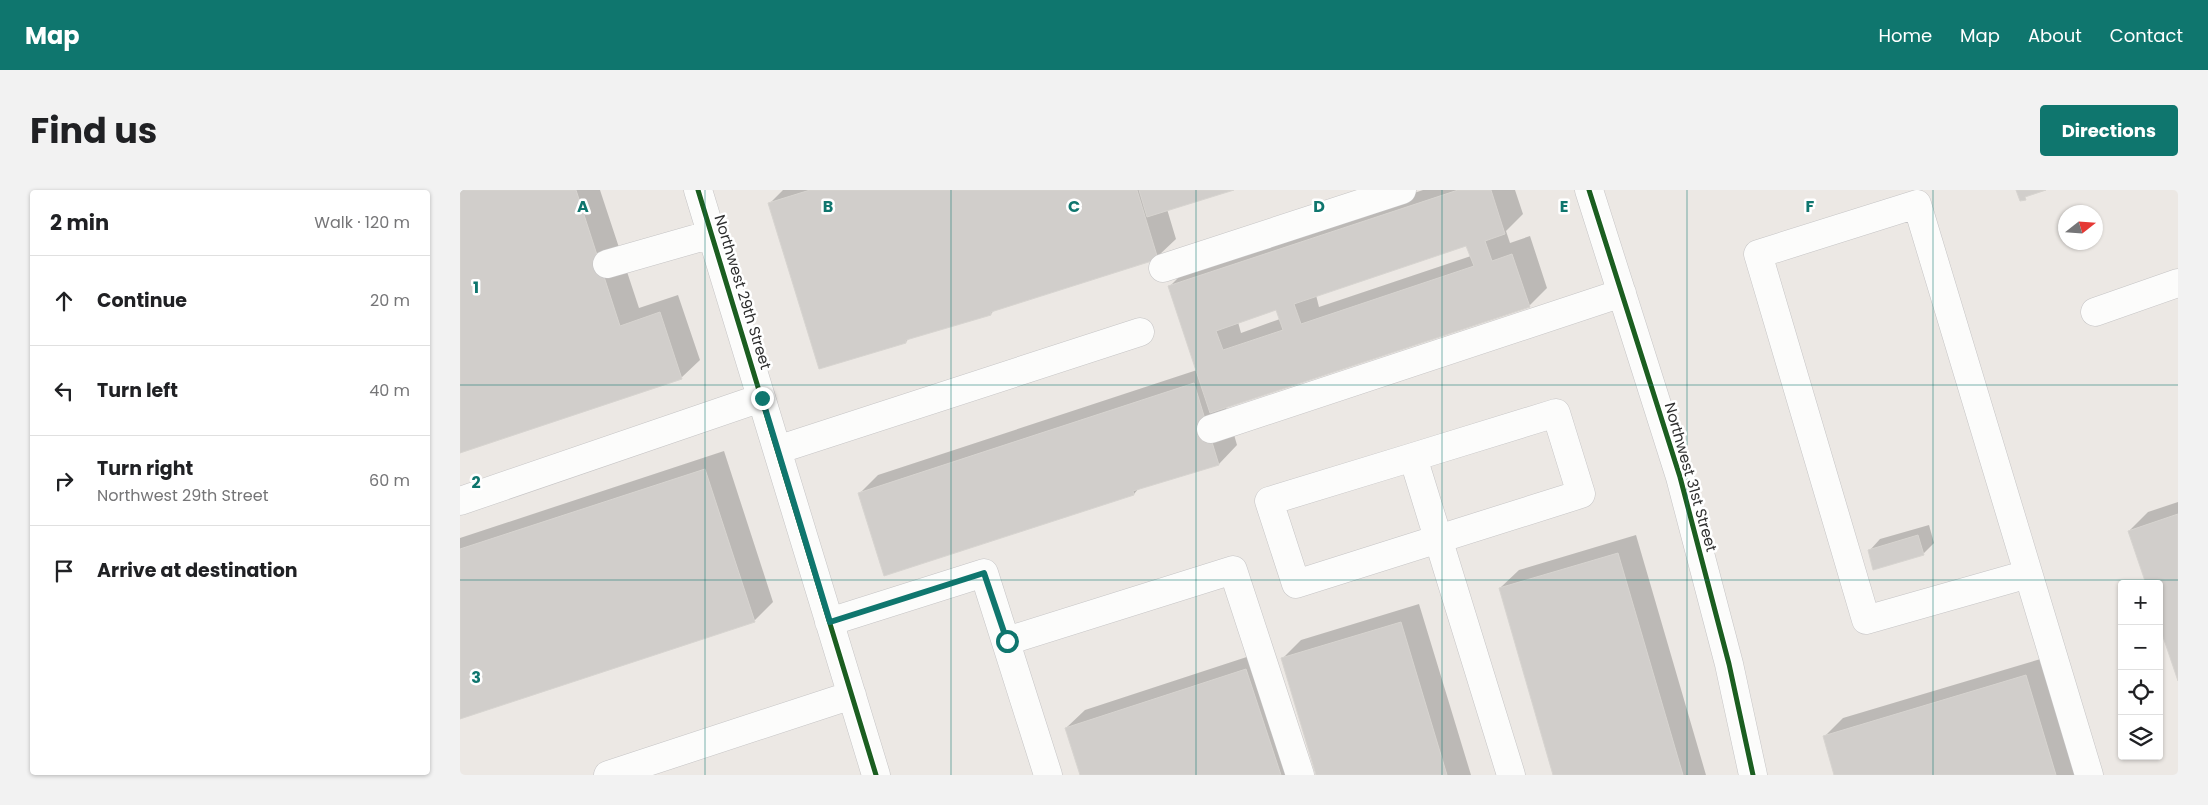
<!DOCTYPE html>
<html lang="en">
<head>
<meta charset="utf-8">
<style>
	:root { --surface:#fff; --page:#f2f2f2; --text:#202124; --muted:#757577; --line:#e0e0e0; --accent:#0f766e }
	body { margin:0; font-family:Poppins,sans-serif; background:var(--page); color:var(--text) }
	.controls { position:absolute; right:15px; bottom:15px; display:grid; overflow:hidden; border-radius:5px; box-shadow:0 1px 4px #0004 }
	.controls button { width:45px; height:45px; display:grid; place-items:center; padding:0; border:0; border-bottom:1px solid var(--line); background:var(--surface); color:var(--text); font:25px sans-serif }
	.compass { position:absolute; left:1598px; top:15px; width:45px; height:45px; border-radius:50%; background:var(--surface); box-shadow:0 1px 4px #0004; rotate:73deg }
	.stop { position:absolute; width:15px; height:15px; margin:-11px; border:4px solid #0f766e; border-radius:50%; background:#fff }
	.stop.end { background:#0f766e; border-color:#fff; box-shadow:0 1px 5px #0008 }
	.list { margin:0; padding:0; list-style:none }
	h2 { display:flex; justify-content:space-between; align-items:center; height:65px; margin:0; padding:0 20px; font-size:21px }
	h2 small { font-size:16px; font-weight:400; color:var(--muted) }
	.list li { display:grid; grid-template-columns:32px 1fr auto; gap:15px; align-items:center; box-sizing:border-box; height:90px; padding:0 20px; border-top:1px solid var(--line) }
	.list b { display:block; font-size:19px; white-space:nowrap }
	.list p { margin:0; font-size:16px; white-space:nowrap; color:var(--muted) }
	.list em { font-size:16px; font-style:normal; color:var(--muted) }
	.icon { flex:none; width:28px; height:28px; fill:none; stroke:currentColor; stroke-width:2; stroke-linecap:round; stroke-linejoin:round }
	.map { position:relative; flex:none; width:1718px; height:585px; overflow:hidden; border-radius:5px }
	header { display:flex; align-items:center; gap:30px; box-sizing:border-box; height:70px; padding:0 25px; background:var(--accent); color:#fff }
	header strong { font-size:24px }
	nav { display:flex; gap:28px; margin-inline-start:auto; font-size:18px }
	.intro { display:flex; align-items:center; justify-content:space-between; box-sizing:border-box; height:120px; padding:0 30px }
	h1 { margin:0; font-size:35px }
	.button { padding:12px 22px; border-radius:5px; background:var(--accent); color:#fff; font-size:18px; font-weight:700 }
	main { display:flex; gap:30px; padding:0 30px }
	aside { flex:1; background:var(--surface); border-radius:5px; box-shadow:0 1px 4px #0004 }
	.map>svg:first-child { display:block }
	.shadow { fill:#0003; fill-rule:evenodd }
	.building { fill:#d1cecb; stroke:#d7d4d0; fill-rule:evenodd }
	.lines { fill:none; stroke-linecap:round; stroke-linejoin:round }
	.minor-casing { stroke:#c5c4c5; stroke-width:29 }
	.minor { stroke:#fcfcfb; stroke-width:28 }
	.cycleway-casing { stroke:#fff; stroke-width:8 }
	.cycleway { stroke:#1b5e20; stroke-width:5 }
	.route { stroke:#0f766e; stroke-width:6 }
	.grid { fill:none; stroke:#0f766e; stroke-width:1; stroke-opacity:0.55 }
	.labels { text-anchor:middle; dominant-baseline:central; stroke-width:5; stroke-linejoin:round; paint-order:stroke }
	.street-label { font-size:15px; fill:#2e2e2e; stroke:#fff }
	.grid-label { font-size:16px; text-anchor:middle; font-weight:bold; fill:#0f766e; stroke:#fff; stroke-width:5; stroke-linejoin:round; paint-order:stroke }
</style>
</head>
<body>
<header>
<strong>Map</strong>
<nav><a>Home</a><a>Map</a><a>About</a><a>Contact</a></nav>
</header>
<div class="intro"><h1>Find us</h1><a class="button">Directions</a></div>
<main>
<aside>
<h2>2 min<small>Walk · 120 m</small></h2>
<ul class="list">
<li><svg class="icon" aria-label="ahead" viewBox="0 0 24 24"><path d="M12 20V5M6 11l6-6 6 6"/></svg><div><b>Continue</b></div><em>20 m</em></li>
<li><svg class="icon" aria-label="left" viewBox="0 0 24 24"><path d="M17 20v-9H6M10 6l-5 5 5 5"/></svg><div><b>Turn left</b></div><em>40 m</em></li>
<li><svg class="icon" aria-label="right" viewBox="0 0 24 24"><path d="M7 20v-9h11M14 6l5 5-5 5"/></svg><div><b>Turn right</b><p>Northwest 29th Street</p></div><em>60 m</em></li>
<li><svg class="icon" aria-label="arrive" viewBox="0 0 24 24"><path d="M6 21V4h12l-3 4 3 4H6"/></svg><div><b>Arrive at destination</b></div></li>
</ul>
</aside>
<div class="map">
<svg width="1718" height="585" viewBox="0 0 1718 585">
	<rect width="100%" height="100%" fill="#ece8e4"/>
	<path class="shadow" d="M0,0H140L179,118L218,105L240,170L221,188L0,262Z
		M323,0H770L707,19L716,49L697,67L535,119L531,124L449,148L446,152L310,13Z
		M963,0H1055L1063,24L1046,41L1050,53L1070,46L1087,98L1069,116L766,217L777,255L759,274L679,298L674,304L400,303L418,285L737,180L710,96L728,78ZM1007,54L1011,66L859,117L856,105ZM816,119L820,129L781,143L778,132Z
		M264,261L313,412L295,430L0,527V348Z
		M1718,312V488L1699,394L1669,341L1688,322Z
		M1469,335L1474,353L1463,364L1410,360L1420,349Z
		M1176,345L1246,585H1095L1040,398L1059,380Z
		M959,414L1011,585H858L822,469L841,450Z
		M805,461L845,585H622L606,538L625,520Z
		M1584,468L1619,585H1376L1364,547L1383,528Z"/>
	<path class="building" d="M0,0H116L160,136L200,122L222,189L0,263Z
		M350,0H677L698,69L531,122V125L446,150V153L359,179L308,13Z
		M679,0H774L687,27Z
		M998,0H1031L1045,44L1025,51L1032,71L1052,64L1070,117L750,223L708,96ZM1006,56L1014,76L841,134L834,114ZM816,120L823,140L763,160L756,141Z
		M1556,0H1586L1565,7L1566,10L1560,11Z
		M734,193L759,275L673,301L674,305L424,386L398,303Z
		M245,279L295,432L0,529V359Z
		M1718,324V491L1699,435V394H1686L1668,341Z
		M1458,345L1464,365L1413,380L1408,360Z
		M1158,363L1223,585H1093L1039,398Z
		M941,432L987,585H856L821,468Z
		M786,479L821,585H620L605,538Z
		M1566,485L1596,585H1374L1363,546Z"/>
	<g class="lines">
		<defs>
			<path id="minor" d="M238,0L416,585
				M1129,0L1220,287L1269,474L1293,585
				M147,74L252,44
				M703,78L942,0
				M1635,122L1718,93
				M751,239L1162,103
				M317,260L680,142
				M953,267L809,311L836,394L1121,304L1096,223L953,267L1051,585
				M0,311L301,208
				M1568,384L1406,430L1298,64L1457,14L1629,585
				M369,432L524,383L588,585
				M547,451L773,380L840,585
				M148,585L392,505"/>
		</defs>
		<use href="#minor" class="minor-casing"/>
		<use href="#minor" class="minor"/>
		<defs>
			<path id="cycleway" d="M238,0L416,585
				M1129,0L1220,287L1269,474L1293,585"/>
		</defs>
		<use href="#cycleway" class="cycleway-casing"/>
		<use href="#cycleway" class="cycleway"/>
	</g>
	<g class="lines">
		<path class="route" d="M302,208L370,432L524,383L547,451"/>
	</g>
	<path class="grid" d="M245,0V585M491,0V585M736,0V585M982,0V585M1227,0V585M1473,0V585M0,195H1718M0,390H1718"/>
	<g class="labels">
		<g class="street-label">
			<text transform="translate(283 102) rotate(73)">Northwest 29th Street</text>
			<text transform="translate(1231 287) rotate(74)">Northwest 31st Street</text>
		</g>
	</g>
	<g class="grid-label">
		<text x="123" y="22">A</text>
		<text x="368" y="22">B</text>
		<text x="614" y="22">C</text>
		<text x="859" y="22">D</text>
		<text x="1104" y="22">E</text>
		<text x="1350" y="22">F</text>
		<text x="16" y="103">1</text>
		<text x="16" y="298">2</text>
		<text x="16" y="493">3</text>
	</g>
</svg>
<div class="controls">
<button>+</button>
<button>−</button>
<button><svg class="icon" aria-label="locate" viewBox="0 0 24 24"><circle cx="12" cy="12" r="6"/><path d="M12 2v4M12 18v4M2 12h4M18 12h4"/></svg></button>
<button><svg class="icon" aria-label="layers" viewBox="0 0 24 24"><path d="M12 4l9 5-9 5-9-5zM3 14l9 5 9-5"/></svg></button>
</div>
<svg class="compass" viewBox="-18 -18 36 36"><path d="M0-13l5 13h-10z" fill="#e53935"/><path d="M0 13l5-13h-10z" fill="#757577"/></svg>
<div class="stop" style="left:547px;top:451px"></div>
<div class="stop end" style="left:302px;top:208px"></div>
</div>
</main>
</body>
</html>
